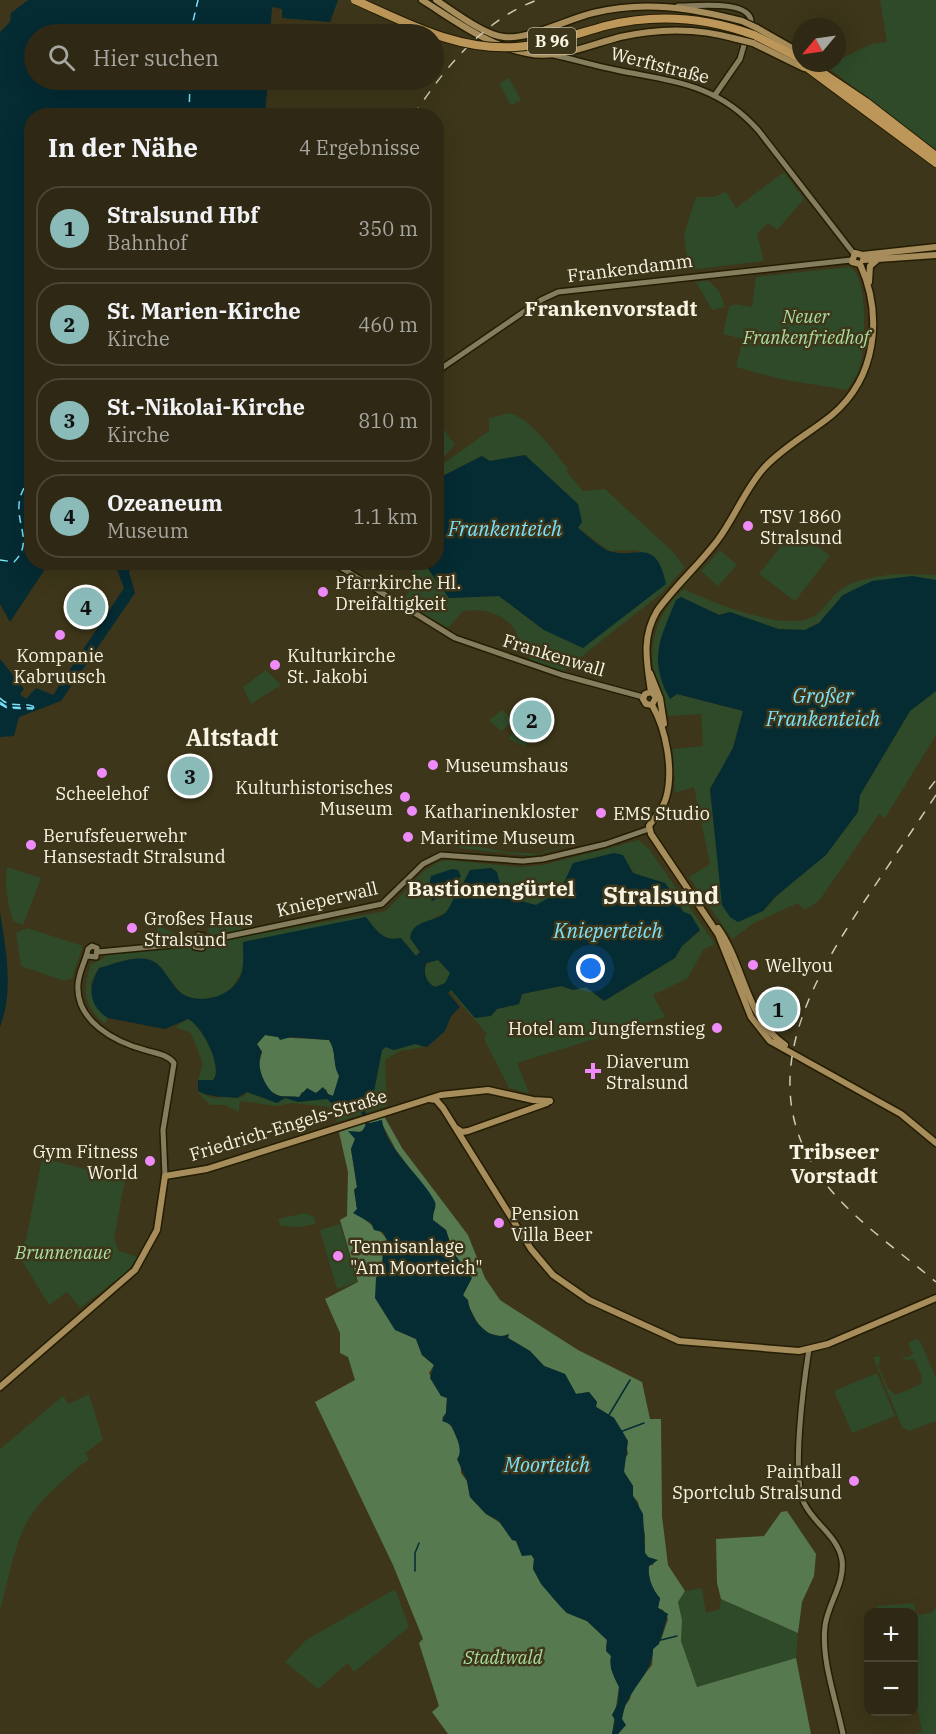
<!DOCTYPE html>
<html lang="de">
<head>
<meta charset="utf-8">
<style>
	:root { --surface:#2e2814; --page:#3a3422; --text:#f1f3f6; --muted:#a7a6a0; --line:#494434; --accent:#8bbbb9 }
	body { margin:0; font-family:"IBM Plex Serif",serif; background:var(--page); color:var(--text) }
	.controls { position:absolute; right:18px; bottom:18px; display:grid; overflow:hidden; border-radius:12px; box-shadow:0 6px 24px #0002 }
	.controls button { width:54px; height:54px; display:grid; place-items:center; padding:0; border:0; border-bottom:2px solid var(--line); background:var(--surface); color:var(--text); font:30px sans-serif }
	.compass { position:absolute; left:792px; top:18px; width:54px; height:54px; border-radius:50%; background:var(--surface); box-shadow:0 6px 24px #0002; rotate:241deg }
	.you { position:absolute; left:591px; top:969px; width:21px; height:21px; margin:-15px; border:4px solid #fff; border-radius:50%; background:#1a73e8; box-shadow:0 0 0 9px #1a73e833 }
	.badge { display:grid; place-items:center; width:39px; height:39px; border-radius:50%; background:var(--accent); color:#111; font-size:20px; font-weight:700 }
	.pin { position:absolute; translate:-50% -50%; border:3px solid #fff; box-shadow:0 2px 6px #0006 }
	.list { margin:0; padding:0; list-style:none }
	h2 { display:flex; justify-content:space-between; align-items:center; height:78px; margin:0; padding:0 24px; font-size:26px }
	h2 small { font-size:20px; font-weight:400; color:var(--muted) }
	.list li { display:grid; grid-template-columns:39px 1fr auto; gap:18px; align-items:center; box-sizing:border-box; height:84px; margin:0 12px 12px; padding:0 12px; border:2px solid var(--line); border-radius:24px }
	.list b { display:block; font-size:22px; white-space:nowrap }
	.list p { margin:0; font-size:20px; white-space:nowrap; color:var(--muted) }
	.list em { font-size:20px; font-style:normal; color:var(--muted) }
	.icon { flex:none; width:33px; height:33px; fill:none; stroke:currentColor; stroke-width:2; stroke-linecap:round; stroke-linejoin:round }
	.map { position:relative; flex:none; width:936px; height:1734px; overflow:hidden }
	.search { position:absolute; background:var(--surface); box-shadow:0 6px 24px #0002; left:24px; top:24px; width:420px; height:66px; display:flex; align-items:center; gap:15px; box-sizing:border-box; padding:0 21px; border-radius:33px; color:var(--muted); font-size:22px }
	.panel { position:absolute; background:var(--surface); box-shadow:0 6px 24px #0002; left:24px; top:108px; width:420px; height:462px; border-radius:24px }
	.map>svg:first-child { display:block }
	.green { fill:#2e4a28 }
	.forest { fill:#577950 }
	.water { fill:#052b33; fill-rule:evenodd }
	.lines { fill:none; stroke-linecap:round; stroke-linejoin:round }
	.stream { stroke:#052b33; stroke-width:1.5 }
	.canal { stroke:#052b33; stroke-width:4 }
	.ferry { stroke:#7ae2fa; stroke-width:1.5; stroke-dasharray:8 6; stroke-linecap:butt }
	.minor-casing { stroke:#241d02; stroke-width:8 }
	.major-casing { stroke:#241d02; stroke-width:9 }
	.highway-casing { stroke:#241d02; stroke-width:10 }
	.minor { stroke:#857d5e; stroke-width:5 }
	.major { stroke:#a78d5b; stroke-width:6 }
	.highway { stroke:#bd9759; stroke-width:8 }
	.rail { stroke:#cfcbb7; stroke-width:1.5; stroke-dasharray:10 10; stroke-linecap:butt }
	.major-bridge-casing { stroke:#241d02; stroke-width:9; stroke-linecap:butt }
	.highway-bridge-casing { stroke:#241d02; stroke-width:10; stroke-linecap:butt }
	.major-bridge { stroke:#a78d5b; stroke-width:6 }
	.highway-bridge { stroke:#bd9759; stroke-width:8 }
	.poi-dot { fill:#ee8bf8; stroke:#3d361a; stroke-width:2 }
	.labels { text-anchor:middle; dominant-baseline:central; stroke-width:5; stroke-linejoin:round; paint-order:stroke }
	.shield { fill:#3d361a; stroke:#c0bba7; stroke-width:1.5 }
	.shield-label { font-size:16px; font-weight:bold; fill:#f8f4e3 }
	.street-label { font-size:18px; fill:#f8f4e3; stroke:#3d361a }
	.park-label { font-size:18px; font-style:italic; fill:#aade9e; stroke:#3d361a }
	.poi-label { font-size:18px; fill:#f8f4e3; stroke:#3d361a; text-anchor:start }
	.water-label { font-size:20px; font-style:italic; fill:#7ae2fa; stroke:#3d361a }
	.quarter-label { font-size:21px; font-weight:bold; fill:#f8f4e3; stroke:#3d361a }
	.district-label { font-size:24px; font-weight:bold; fill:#f8f4e3; stroke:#3d361a }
</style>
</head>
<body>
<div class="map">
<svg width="936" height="1734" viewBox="0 0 936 1734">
	<rect width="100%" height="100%" fill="#3d361a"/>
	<path class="green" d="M880,0H936V150L826,66L871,44L887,42Z
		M509,78L521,100L511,105L499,84Z
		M784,172L804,199L777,230L768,223L757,234L764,261L688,270L684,234L696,197H714L726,192L736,208Z
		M849,267C870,276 865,350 859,370C856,377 851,384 847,390L780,379L736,367L743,339L723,334L729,307L735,304L752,307L756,277Z
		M709,281L719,291L725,307L712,310L696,282Z
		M510,413C533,421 553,450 568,469L566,471L583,491L605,489L671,550L685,567L662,593L563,671L530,660L527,653L521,649C518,619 491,607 463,611L448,628L403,602L415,579L410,566L404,563H424L449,598L499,596L544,630L640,550L609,551L578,528L526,455L490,461L481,456L437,479V468L489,431V418Z
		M437,419L455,445L437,464H436Z
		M795,528L830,556L795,601L759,574Z
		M720,550L737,565L718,586L701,571Z
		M896,574L936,575V580L912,576L843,595L819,623L805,630L778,629L730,612L719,615L680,597L670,699L677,694L743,711L733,748L710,789L719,860L763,911L858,812L860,795L910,711L936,691V735L885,818L879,814L819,901L804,910L798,903L754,923L732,939L689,877L710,864L694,787L675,793L673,749L703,746L701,714L669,716C664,700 656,682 653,666C649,639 662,605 684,589C710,602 785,632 813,617C824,611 829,599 839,591C850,580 880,576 896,574Z
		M266,670L281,685L251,704L243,687Z
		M502,710L532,737L524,746L508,739L515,730L510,724L501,731L489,720Z
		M639,840L649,849L715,944L703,950L688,978L653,995L665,1017L517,1063L529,1093L509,1088L484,1039L487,1034L450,991L452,989L497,1009L519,1004L522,994L561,986L573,990L586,987L604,1001L675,958L682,946L700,931C694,918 685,915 678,904L681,901L665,883L637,876L629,867L563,887L556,896L536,905C508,901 502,891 491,868L470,870L458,894L452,884L458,870L437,900L452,890L456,896L446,913L435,917L410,939L421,952L415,956L401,938C383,942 376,930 365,917L242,972L231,989L220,996L195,1000L181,993L156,963L99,968L90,984L95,1004L108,1018L105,1024C83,1006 82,990 91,964L104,958L106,953L190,946L200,951L210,946L212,942L386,911L423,872L436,863L446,860L521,867L543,865Z
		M460,843L507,852L543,854L544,851L581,843L531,856L459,848Z
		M7,867L41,878L23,925L13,921C8,903 4,886 7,867Z
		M240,923L242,929L259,927L210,937L208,928Z
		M157,925L182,937V938L150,942L158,929Z
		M27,928L83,946L72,978L65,981L21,966L16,933Z
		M424 973a13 13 0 1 1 26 0a13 13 0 1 1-26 0Z
		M188,1019C202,1026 224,1068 213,1081L198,1080L203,1064L191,1033L175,1027Z
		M415,1044L424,1047L400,1051L385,1060L387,1106L337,1122L329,1107L292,1103L278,1106L240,1101L239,1112L225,1105H210L197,1091L212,1098L243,1097L247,1092L277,1103L285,1097L327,1099L351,1111L369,1105L377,1096L374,1091L382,1050L386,1047L394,1050Z
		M42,1158L125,1179L114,1239L119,1251L138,1257L126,1273L80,1308L67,1292L49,1305L16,1251L26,1240Z
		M305,1213L314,1217L315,1224L299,1227L280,1226L278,1219Z
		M340,1224L357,1282L337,1289L320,1230Z
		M916,1339L920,1341L936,1378V1421L909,1431L902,1427L873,1357L879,1356L881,1359L878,1365L888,1388L896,1395L921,1384L922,1376L914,1359L905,1360L898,1346L905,1358L913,1354L908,1343Z
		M877,1373L895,1416L852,1433L834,1391Z
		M89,1394L103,1440L85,1453L89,1459C68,1475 47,1493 32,1514C15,1538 8,1582 0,1611V1449L63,1396L69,1404Z
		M702,1588L706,1613L720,1609L721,1599L798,1633L796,1658L697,1687L681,1641L682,1620L678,1602L685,1591Z
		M395,1589L409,1627L354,1672L348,1663L318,1689L285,1662L306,1640Z
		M914,1603L916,1615L932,1613L936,1608V1734H916L922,1731L914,1691V1612H878L877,1606Z"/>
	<path class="forest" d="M265,1035C286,1039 306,1038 329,1040C337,1052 332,1064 340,1076L333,1096L328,1094L326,1089L316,1093L302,1092L299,1097L280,1096L269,1091L258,1068L262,1052L257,1044Z
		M384,1116L402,1148L468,1235L485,1278L500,1300L578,1350L642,1382L650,1419H661L662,1516L668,1565L685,1591L678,1602L682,1620L681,1641L697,1687L796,1658L811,1734H618L625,1725L622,1719L625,1706L630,1699L632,1690L652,1665L653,1649L661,1640L668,1619L663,1610L658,1608L660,1598C653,1591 647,1576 649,1566L654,1564L645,1553V1534L638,1502L633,1496V1486L624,1472V1460L628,1454L625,1436L614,1418L595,1406L597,1402L589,1392L576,1394L565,1374L544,1366L530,1351L508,1338L488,1333L478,1324L463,1295L470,1281L453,1252L446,1230L433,1220L434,1201L396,1150L380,1120L354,1135L355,1139L351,1149L357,1187L354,1190C358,1199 353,1207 362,1217C370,1225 381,1229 387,1240L383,1249L382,1271L376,1278V1299L401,1332L416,1339L422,1355L434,1365L429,1373L441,1395L447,1398L446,1413L442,1418L452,1427L460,1446L461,1473L467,1481L470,1497L486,1514L502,1524L516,1541L521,1553L531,1555L534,1559L533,1569L553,1598L567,1613L587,1621L607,1640L606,1648L612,1656L611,1669L619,1687L612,1734H448L432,1712L439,1706L419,1643L423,1639L393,1565L315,1402L355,1380L348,1357L340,1353V1333L325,1299L358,1282L340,1220L347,1216L348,1172L339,1132Z
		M787,1511L816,1554L814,1576L802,1602L798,1633L721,1599L717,1583L716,1539L764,1536L781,1512Z"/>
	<path class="water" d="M28,0H338L330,22L282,18V9L272,7L270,34H34V80H268L265,115L32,116V505L28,511L31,513L32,562L49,563L10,622L0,604V32L10,22L11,13Z
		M525,455L578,504L582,522L578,528C587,535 599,547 609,551C635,560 656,535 666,584L583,648L544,630L499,596L449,598L424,563L436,562L437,479L482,456L490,461Z
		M120,562L131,563L129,572L135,593L61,701L19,717L14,736L0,737V659L24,689L20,694L26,699L36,688L53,695L124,588L117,569Z
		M912,576L936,580V691L910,711L860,795L858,812L826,855L775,897L763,911L738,922L730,917L722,905L710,789L733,748L743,711L677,694L670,699C648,659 660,639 676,600L681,597L719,615L730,612L778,629L805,630L819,623L843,595L872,581Z
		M614,853L623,855L633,873L665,883L672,893L677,895L682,911L691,915L700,930L682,946L675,958L604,1001L586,987L573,990L561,986L522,994L519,1004L497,1009L491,1016L475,1018L451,990L448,993L460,1007L451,1016L445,1031L427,1047L415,1044L394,1050L386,1047L382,1050L374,1091L378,1101L344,1114L327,1099L298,1102L285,1098L277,1103L247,1092L237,1098C222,1096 212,1098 198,1091V1080H213C224,1068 202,1025 188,1019L165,1029L108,1018C88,1005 88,987 99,968C114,964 135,955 150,960C164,964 170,985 181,993C201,1007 237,995 242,971C244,962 243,951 243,942L366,917C376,930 383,942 401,938L416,956L420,952L410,938C413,919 433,923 445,913C449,910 452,901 455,896L451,890L432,901L428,888L431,876L452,869L458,870L461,876L453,885L458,893L470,870L491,868L497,872L502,891L517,900L536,905L560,891L573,863ZM438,960L450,973L445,983L435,987C426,983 423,972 426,963ZM265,1035L278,1037L280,1040L291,1037L329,1040C337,1052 332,1064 339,1076L333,1096L328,1094L323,1087L316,1093L307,1088L299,1097C293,1096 283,1097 280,1096C267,1094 254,1066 262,1052L257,1044Z
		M0,912C6,949 14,991 0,1027Z
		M382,1120C385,1149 423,1177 435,1202C437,1208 432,1213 433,1220L446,1230L453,1252L472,1278L463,1295L468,1300C470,1318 488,1343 509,1334L508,1338L530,1351L544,1366L565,1374L576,1394L589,1392L597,1402L596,1407L614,1418L628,1441L624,1472L633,1486V1496L643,1514L645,1553L648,1557L658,1560L649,1566C647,1576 653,1591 660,1598L658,1608L668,1614L659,1644L653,1649C653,1675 625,1691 622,1719L626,1725L618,1734H612L615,1720L612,1715L618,1703L619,1687C615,1679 608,1666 611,1656L606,1651L607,1640L587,1621L567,1613L560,1606L541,1584L533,1569L534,1559L532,1555L522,1556L516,1541L512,1540L498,1520L486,1514L470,1497L467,1481L457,1459C464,1451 456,1434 450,1424L442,1421L446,1413L447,1398L441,1396L430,1378L434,1365L422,1355L416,1339L395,1330L375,1298L376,1278L382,1271L383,1249L387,1240L383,1232L374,1230L371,1223L353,1213L357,1209L354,1190L357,1187L351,1149L355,1139L348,1131L362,1132L366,1124Z"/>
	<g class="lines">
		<path class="stream" d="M609,1415L630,1380
			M620,1432L644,1423
			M415,1571V1553L419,1543
			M661,1640L677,1636"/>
		<path class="canal" d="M362,1108L367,1123"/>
		<path class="ferry" d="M190,34L198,0
			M189,116L190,80
			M0,560L14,562C40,537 0,512 32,477
			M0,698C10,710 27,700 38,709
			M0,702L7,707L35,708
			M0,704L7,708L33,709"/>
		<defs>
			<path id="minor" d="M678,6C698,6 749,0 751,21L740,59L715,95
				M554,55C576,60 599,67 621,71C677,82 718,85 758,130L854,254
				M436,372L541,300L558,292L851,260
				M332,562L455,638L562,675L643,697
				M206,941L203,936L198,935L193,943L195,947L202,948L206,941L382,904L423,864L441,855L523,861L543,859L606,844L649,829
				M98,952L193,943
				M88,956L96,957L97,948L92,946L88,949C86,960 79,971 78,984C75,1021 115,1042 145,1050C154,1053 167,1054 174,1063L163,1130L165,1176
				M809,1349C804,1381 791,1475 804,1503C814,1524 838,1536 842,1560C845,1584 828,1603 825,1626C821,1660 836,1700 843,1734"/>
			<path id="major" d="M422,0C454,20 488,46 527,53C559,60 589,45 620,37C659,28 699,28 737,39
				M436,0C453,11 484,35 504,37C528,40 568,19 593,13C644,0 691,8 742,21
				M757,28L801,53
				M753,43L804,68
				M863,260L936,255
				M860,264L852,262L855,253L862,255L936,247
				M869,282L870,266L877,260
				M650,673L660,698L664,724
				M651,692L645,694L643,699L646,704L652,705C666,729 674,770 666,798C663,809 655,817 649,826L651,834L718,934L751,1017L770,1041L901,1114L936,1143
				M652,705L656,697L651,692C647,663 641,638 657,611C675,586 698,566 717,541C734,519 745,489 764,468C783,447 810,433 832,415C877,377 883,315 860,264
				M718,928C745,966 745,1017 785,1045
				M429,1099L436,1100L443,1108L531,1249L553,1275L589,1300L679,1341L799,1351L828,1344L936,1298
				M456,1128L462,1132L468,1131L547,1103
				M0,1387L135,1270L157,1230L165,1176L207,1169L441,1095L488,1090L533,1100L550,1101"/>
			<path id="highway" d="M754,35L801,59
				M801,63L936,163
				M811,65L866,102L936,156"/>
		</defs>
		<use href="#minor" class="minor-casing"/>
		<use href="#major" class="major-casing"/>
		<use href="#highway" class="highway-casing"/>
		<use href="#minor" class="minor"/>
		<use href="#major" class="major"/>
		<use href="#highway" class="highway"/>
		<path class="rail" d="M413,116C444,69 483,20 537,0
			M929,789L936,780
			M936,795C914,828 892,860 870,893C815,975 754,1074 816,1170C843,1213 897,1249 936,1282"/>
		<defs>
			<path id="major-bridge" d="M742,21L757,28
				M737,39L753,43"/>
			<path id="highway-bridge" d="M355,0C407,23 457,51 516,47C546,45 576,34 605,26C656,13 705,17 754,35"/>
		</defs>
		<use href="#major-bridge" class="major-bridge-casing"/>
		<use href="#highway-bridge" class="highway-bridge-casing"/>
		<use href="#major-bridge" class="major-bridge"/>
		<use href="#highway-bridge" class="highway-bridge"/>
	</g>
	<g class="poi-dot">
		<circle cx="748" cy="526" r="6"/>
		<circle cx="323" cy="592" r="6"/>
		<circle cx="60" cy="635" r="6"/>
		<circle cx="275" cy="665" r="6"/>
		<circle cx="433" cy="765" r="6"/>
		<circle cx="102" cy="773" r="6"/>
		<circle cx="405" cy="797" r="6"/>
		<circle cx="412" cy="811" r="6"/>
		<circle cx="601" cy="813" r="6"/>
		<circle cx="408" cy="837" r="6"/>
		<circle cx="31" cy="845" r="6"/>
		<circle cx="132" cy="928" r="6"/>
		<circle cx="753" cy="965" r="6"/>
		<circle cx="717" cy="1028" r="6"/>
		<path d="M590 1062h6v6h6v6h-6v6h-6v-6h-6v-6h6z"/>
		<circle cx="150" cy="1161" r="6"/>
		<circle cx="499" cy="1223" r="6"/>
		<circle cx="338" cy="1256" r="6"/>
		<circle cx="854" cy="1481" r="6"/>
	</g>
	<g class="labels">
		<rect class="shield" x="528" y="28" width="48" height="26" rx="4.5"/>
		<g class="shield-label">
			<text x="552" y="41">B 96</text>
		</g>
		<g class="street-label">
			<text transform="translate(660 65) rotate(14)">Werftstraße</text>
			<text transform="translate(630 268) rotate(-7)">Frankendamm</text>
			<text transform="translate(554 655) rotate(17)">Frankenwall</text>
			<text transform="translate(327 899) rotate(-13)">Knieperwall</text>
			<text transform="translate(288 1125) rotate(-17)">Friedrich-Engels-Straße</text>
		</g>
		<g class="park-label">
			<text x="806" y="316">Neuer<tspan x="806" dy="21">Frankenfriedhof</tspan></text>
			<text x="63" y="1252">Brunnenaue</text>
			<text x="503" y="1657">Stadtwald</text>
		</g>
		<g class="poi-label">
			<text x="760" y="516">TSV 1860<tspan x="760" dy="21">Stralsund</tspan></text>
			<text x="335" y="582">Pfarrkirche Hl.<tspan x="335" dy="21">Dreifaltigkeit</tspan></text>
			<text x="60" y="655" text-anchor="middle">Kompanie<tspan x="60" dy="21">Kabruusch</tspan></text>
			<text x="287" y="655">Kulturkirche<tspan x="287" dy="21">St. Jakobi</tspan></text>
			<text x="445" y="765">Museumshaus</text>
			<text x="393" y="787" text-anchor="end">Kulturhistorisches<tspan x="393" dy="21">Museum</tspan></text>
			<text x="102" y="793" text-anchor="middle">Scheelehof</text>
			<text x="424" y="811">Katharinenkloster</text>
			<text x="613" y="813">EMS Studio</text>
			<text x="43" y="835">Berufsfeuerwehr<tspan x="43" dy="21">Hansestadt Stralsund</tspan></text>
			<text x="420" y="837">Maritime Museum</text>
			<text x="144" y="918">Großes Haus<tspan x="144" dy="21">Stralsund</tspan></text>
			<text x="765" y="965">Wellyou</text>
			<text x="705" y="1028" text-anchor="end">Hotel am Jungfernstieg</text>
			<text x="606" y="1061">Diaverum<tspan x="606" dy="21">Stralsund</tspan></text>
			<text x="138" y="1151" text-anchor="end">Gym Fitness<tspan x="138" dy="21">World</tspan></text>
			<text x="511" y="1213">Pension<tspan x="511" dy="21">Villa Beer</tspan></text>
			<text x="350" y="1246">Tennisanlage<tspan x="350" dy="21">"Am Moorteich"</tspan></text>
			<text x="842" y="1471" text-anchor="end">Paintball<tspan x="842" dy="21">Sportclub Stralsund</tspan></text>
		</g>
		<g class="water-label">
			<text x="505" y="528">Frankenteich</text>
			<text x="823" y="695">Großer<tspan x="823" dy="23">Frankenteich</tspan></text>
			<text x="608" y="930">Knieperteich</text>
			<text x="547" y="1464">Moorteich</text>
		</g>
		<g class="quarter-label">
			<text x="611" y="308">Frankenvorstadt</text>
			<text x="491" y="888">Bastionengürtel</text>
			<text x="834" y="1151">Tribseer<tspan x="834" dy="24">Vorstadt</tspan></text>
		</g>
		<g class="district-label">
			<text x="232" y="737">Altstadt</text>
			<text x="661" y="895">Stralsund</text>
		</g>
	</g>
</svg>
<div class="controls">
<button>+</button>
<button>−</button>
</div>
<svg class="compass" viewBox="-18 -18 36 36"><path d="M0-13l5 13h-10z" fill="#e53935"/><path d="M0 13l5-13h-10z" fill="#a7a6a0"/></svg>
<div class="you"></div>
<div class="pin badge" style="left:778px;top:1009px">1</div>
<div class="pin badge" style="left:532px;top:720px">2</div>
<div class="pin badge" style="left:190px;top:776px">3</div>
<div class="pin badge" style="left:86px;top:607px">4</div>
<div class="search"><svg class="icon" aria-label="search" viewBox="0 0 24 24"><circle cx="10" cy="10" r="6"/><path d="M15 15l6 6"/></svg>Hier suchen</div>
<section class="panel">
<h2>In der Nähe<small>4 Ergebnisse</small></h2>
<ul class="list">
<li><span class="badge">1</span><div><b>Stralsund Hbf</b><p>Bahnhof</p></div><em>350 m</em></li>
<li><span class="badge">2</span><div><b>St. Marien-Kirche</b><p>Kirche</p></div><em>460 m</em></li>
<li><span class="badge">3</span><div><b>St.-Nikolai-Kirche</b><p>Kirche</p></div><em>810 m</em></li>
<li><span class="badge">4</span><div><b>Ozeaneum</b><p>Museum</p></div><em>1.1 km</em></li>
</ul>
</section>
</div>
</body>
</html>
